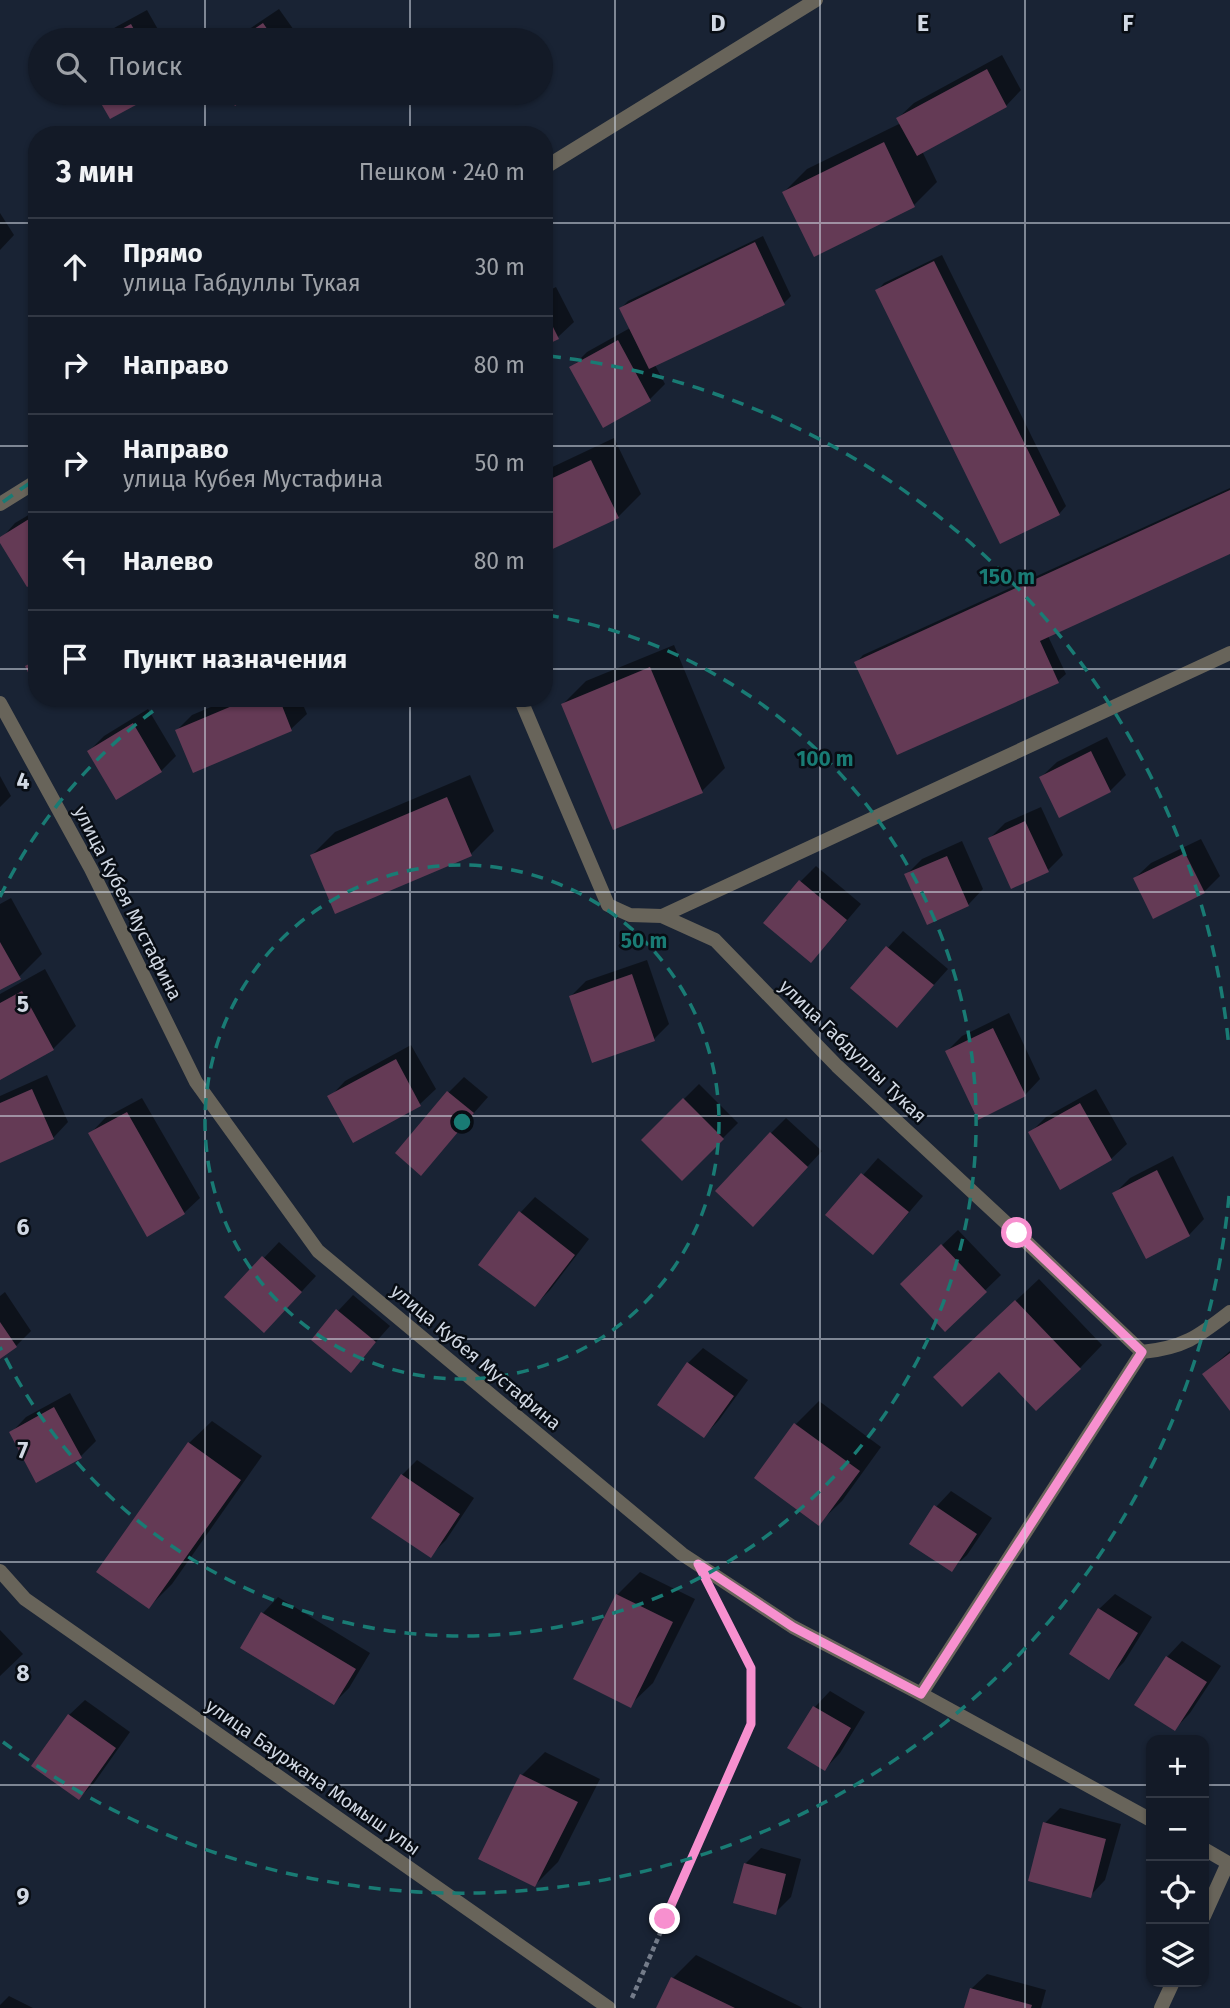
<!DOCTYPE html>
<html lang="ru">
<head>
<meta charset="utf-8">
<style>
	:root { --surface:#131a27; --page:#202733; --text:#f1f3f6; --muted:#9da1a7; --line:#323844 }
	body { margin:0; font-family:"Fira Sans",sans-serif; background:var(--page); color:var(--text) }
	.controls { position:absolute; right:21px; bottom:21px; display:grid; overflow:hidden; border-radius:14px; box-shadow:0 2px 5px #0004 }
	.controls button { width:63px; height:63px; display:grid; place-items:center; padding:0; border:0; border-bottom:2px solid var(--line); background:var(--surface); color:var(--text); font:35px sans-serif }
	.stop { position:absolute; width:21px; height:21px; margin:-16px; border:5px solid #f790cf; border-radius:50%; background:#fff }
	.stop.end { background:#f790cf; border-color:#fff; box-shadow:0 2px 7px #0008 }
	.list { margin:0; padding:0; list-style:none }
	h2 { display:flex; justify-content:space-between; align-items:center; height:91px; margin:0; padding:0 28px; font-size:30px }
	h2 small { font-size:23px; font-weight:400; color:var(--muted) }
	.list li { display:grid; grid-template-columns:46px 1fr auto; gap:21px; align-items:center; box-sizing:border-box; height:98px; padding:0 28px; border-top:2px solid var(--line) }
	.list b { display:block; font-size:26px; white-space:nowrap }
	.list p { margin:0; font-size:23px; white-space:nowrap; color:var(--muted) }
	.list em { font-size:23px; font-style:normal; color:var(--muted) }
	.icon { flex:none; width:38px; height:38px; fill:none; stroke:currentColor; stroke-width:2; stroke-linecap:round; stroke-linejoin:round }
	.map { position:relative; flex:none; width:1230px; height:2008px; overflow:hidden }
	.search { position:absolute; background:var(--surface); box-shadow:0 2px 5px #0004; left:28px; top:28px; width:525px; height:77px; display:flex; align-items:center; gap:18px; box-sizing:border-box; padding:0 24px; border-radius:38px; color:var(--muted); font-size:26px }
	.panel { position:absolute; background:var(--surface); box-shadow:0 2px 5px #0004; left:28px; top:126px; width:525px; height:581px; border-radius:28px }
	.map>svg:first-child { display:block }
	.shadow { fill:#0007 }
	.building { fill:#643a55 }
	.lines { fill:none; stroke-linecap:round; stroke-linejoin:round }
	.path { stroke:#747c8a; stroke-width:4.5; stroke-dasharray:5 3.5; stroke-linecap:butt }
	.street { stroke:#68645a; stroke-width:14 }
	.route { stroke:#f790cf; stroke-width:9 }
	.grid { fill:none; stroke:#d1d8e3; stroke-width:2; stroke-opacity:0.55 }
	.ring { fill:none; stroke:#197b74; stroke-width:3.5; stroke-dasharray:12 9 }
	.labels { text-anchor:middle; dominant-baseline:central; stroke-width:5; stroke-linejoin:round; paint-order:stroke }
	.street-label { font-size:19px; fill:#d1d8e3; stroke:#080d14 }
	.grid-label { font-size:23px; text-anchor:middle; font-weight:bold; fill:#d1d8e3; stroke:#080d14; stroke-width:5; stroke-linejoin:round; paint-order:stroke }
	.centre { fill:#197b74; stroke:#080d14; stroke-width:3.5 }
	.ring-label { font-size:21px; text-anchor:middle; font-weight:bold; fill:#197b74; stroke:#080d14; stroke-width:5; stroke-linejoin:round; paint-order:stroke }
</style>
</head>
<body>
<div class="map">
<svg width="1230" height="2008" viewBox="0 0 1230 2008">
	<rect width="100%" height="100%" fill="#192334"/>
	<path class="shadow" d="M279,9L301,40H233Z
		M147,10L164,40H92Z
		M1002,55L1021,90L1006,106L922,151L937,182L914,205L815,254L784,192L807,169L901,123L898,118L914,103Z
		M0,213L14,235L0,250Z
		M763,236L791,296L784,303L655,365L665,384L650,399L571,368L587,352L630,328L621,308L628,301Z
		M942,255L1066,506L1059,514L877,291L884,283Z
		M556,287L574,322L558,337L544,344V293Z
		M614,438L641,494L618,517L544,551V471Z
		M1230,488V552L1048,636L1066,674L1058,681L898,753L856,663L863,655Z
		M37,510V579L0,540L15,523Z
		M674,645L725,768L702,791L563,704L586,681Z
		M232,698H300L307,714L291,729L177,730L192,715Z
		M148,709L176,756L161,771L89,751L104,736Z
		M1107,737L1126,775L1110,791L1060,815L1041,777L1057,762Z
		M470,775L494,831L471,854L312,855L335,832Z
		M0,776L11,796L0,807Z
		M1041,807L1063,855L1048,870L990,838L1005,823Z
		M1201,839L1220,876L1204,892L1135,878L1151,863Z
		M962,841L983,889L968,905L906,875L922,859Z
		M816,866L861,904L826,945L811,961L800,882Z
		M11,898L42,954L19,977L0,988V904Z
		M903,931L948,969L897,1026L852,988Z
		M647,960L669,1024L654,1039L571,996L586,981Z
		M45,969L76,1026L53,1049L0,1078V994Z
		M1009,1013L1040,1079L1025,1095L947,1051L962,1036Z
		M411,1045L436,1089L420,1104L354,1141L330,1097L345,1081Z
		M47,1075L68,1122L53,1138L0,1159V1096Z
		M464,1077L488,1097L421,1173L397,1153L449,1092Z
		M699,1084L738,1123L682,1179L643,1140Z
		M1096,1089L1127,1144L1111,1159L1030,1133L1046,1117Z
		M142,1098L200,1198L184,1213L90,1134L105,1118Z
		M786,1118L822,1151L768,1209L771,1133Z
		M1173,1156L1204,1219L1189,1235L1114,1194L1130,1178Z
		M878,1158L923,1196L888,1237L828,1215Z
		M535,1197L589,1239L550,1290L535,1305L520,1213Z
		M958,1230L1001,1275L945,1329L917,1269Z
		M279,1242L316,1276L279,1316L227,1297Z
		M1039,1279L1102,1345L1080,1368L999,1370L958,1355Z
		M5,1292L31,1331L16,1346L0,1357V1296Z
		M353,1295L390,1326L351,1370L338,1311Z
		M703,1348L748,1380L719,1420L704,1436L688,1363Z
		M1230,1351V1408L1204,1374Z
		M70,1393L96,1441L81,1456L11,1433L26,1417Z
		M819,1401L881,1447L842,1501L819,1523L757,1477L796,1424Z
		M212,1421L262,1456L172,1584L149,1607L189,1443Z
		M417,1460L474,1498L446,1540L431,1555L402,1475Z
		M951,1491L992,1518L967,1555L951,1570L936,1507Z
		M640,1572L695,1599L653,1683L630,1705L617,1595Z
		M1115,1594L1152,1617L1124,1662L1109,1677L1099,1609Z
		M278,1597L370,1653L349,1688L334,1703L242,1647L263,1613Z
		M0,1630L23,1654L0,1676Z
		M1182,1641L1221,1666L1190,1713L1175,1729L1136,1704L1167,1657Z
		M830,1691L865,1712L840,1753L825,1769L790,1747L815,1707Z
		M85,1700L130,1732L94,1783L79,1798L69,1715Z
		M545,1752L600,1779L558,1862L535,1885L522,1775Z
		M1060,1808L1121,1824L1105,1880L1090,1896L1045,1823Z
		M761,1848L801,1859L791,1897L775,1913L745,1864Z
		M696,1955L803,2008H658L673,1978Z
		M987,1974L1046,1990L1041,2008H966L971,1989Z
		M9,1996L33,2008H0V2005Z"/>
	<path class="building" d="M263,23L275,40H237Z
		M131,24L140,40H101Z
		M987,69L1007,107L917,156L896,118Z
		M95,93H158L110,119Z
		M226,93H254L235,106Z
		M884,142L915,207L814,257L782,192Z
		M755,242L785,305L649,369L619,308Z
		M934,261L1060,515L1000,544L875,290Z
		M544,309L559,339L544,346Z
		M618,340L651,401L603,428L569,367Z
		M591,460L619,518L544,553V482Z
		M1230,490V554L1040,641L1059,683L897,755L854,662Z
		M37,514V581L27,587L0,543V537Z
		M37,660V692L25,666Z
		M650,667L703,793L613,830L561,704Z
		M251,698H279L292,731L193,773L175,730Z
		M133,723L162,772L116,800L87,751Z
		M1091,751L1111,792L1059,818L1039,777Z
		M447,797L472,856L335,914L310,855Z
		M1025,821L1049,872L1011,889L988,838Z
		M1185,853L1205,893L1153,919L1133,878Z
		M947,856L969,906L927,925L904,874Z
		M799,880L847,920L811,963L763,923Z
		M0,942L21,979L0,990Z
		M886,946L934,985L897,1028L850,988Z
		M632,974L655,1041L592,1063L569,996Z
		M22,991L54,1050L0,1080V1003Z
		M993,1028L1026,1096L978,1120L945,1051Z
		M396,1059L421,1106L353,1143L327,1096Z
		M32,1089L54,1139L0,1163V1103Z
		M447,1091L474,1113L421,1176L395,1153Z
		M683,1098L724,1139L682,1181L641,1140Z
		M1080,1103L1112,1160L1060,1190L1028,1132Z
		M127,1112L185,1214L147,1237L88,1133Z
		M770,1132L808,1167L753,1227L715,1191Z
		M1157,1170L1190,1236L1146,1259L1112,1193Z
		M861,1173L909,1212L873,1255L825,1215Z
		M519,1211L575,1255L535,1307L478,1265Z
		M941,1244L987,1292L945,1332L900,1284Z
		M262,1256L302,1292L264,1333L224,1297Z
		M1015,1300L1081,1369L1036,1411L999,1372L962,1407L933,1377Z
		M336,1309L376,1342L351,1373L311,1340Z
		M0,1322L17,1347L0,1359Z
		M1230,1353V1411L1202,1374Z
		M687,1362L734,1396L704,1438L657,1405Z
		M54,1407L82,1458L36,1483L9,1432Z
		M794,1423L860,1471L819,1526L754,1478Z
		M188,1442L241,1480L149,1609L96,1572Z
		M401,1474L460,1514L431,1558L371,1518Z
		M934,1505L977,1534L952,1572L909,1544Z
		M616,1594L673,1622L631,1708L573,1679Z
		M1098,1608L1138,1633L1109,1680L1069,1654Z
		M261,1612L356,1669L334,1705L240,1648Z
		M1166,1656L1207,1682L1175,1731L1134,1705Z
		M813,1706L851,1728L825,1771L787,1748Z
		M68,1714L116,1748L79,1800L31,1766Z
		M520,1774L578,1802L535,1887L478,1859Z
		M1043,1822L1106,1839L1091,1898L1028,1881Z
		M744,1863L786,1874L776,1915L733,1903Z
		M671,1977L735,2008H656Z
		M970,1988L1032,2005L1031,2008H964Z"/>
	<g class="lines">
		<path class="path" d="M632,1998L751,1724V1668L720,1609"/>
		<path class="street" d="M544,168L816,0
			M0,504L37,481
			M520,698L608,905L630,915L662,916L715,940L837,1066L1017,1233L1142,1352C1183,1348 1198,1337 1230,1312
			M0,703L91,869L196,1082L318,1251L682,1554L793,1627L921,1694L1151,1820
			M662,916L1230,653
			M0,1571L25,1599L609,2008
			M921,1694L1142,1352
			M1204,1849L1230,1864
			M1204,1916L1228,1863
			M1161,2008L1173,1982"/>
	</g>
	<g class="lines">
		<path class="route" d="M665,1919L751,1724V1668L698,1564L793,1627L921,1694L1142,1352L1017,1233"/>
	</g>
	<path class="grid" d="M205,0V40M410,0V40M615,0V2008M820,0V2008M1025,0V2008M205,93V135M410,93V135M0,223H37M544,223H1230M0,446H37M544,446H1230M0,669H37M544,669H1230M205,698V2008M410,698V2008M0,892H1230M0,1116H1230M0,1339H1230M0,1562H1230M0,1785H1151M1204,1785H1230"/>
	<g class="ring">
		<circle cx="462" cy="1122" r="257"/>
		<path d="M0 897A514 514 0 0 1 171 698M547 615A514 514 0 1 1 0 1347"/>
		<path d="M1229 1196A771 771 0 0 1 3 1742M3 502A771 771 0 0 1 36 479M549 356A771 771 0 0 1 1229 1048"/>
	</g>
	<g class="labels">
		<g class="street-label">
			<text transform="translate(128 903) rotate(63)">улица Кубея Мустафина</text>
			<text transform="translate(853 1051) rotate(44)">улица Габдуллы Тукая</text>
			<text transform="translate(476 1357) rotate(40)">улица Кубея Мустафина</text>
			<text transform="translate(313 1777) rotate(35)">улица Бауржана Момыш улы</text>
		</g>
	</g>
	<g class="grid-label">
		<text x="718" y="31">D</text>
		<text x="923" y="31">E</text>
		<text x="1128" y="31">F</text>
		<text x="23" y="789">4</text>
		<text x="23" y="1012">5</text>
		<text x="23" y="1235">6</text>
		<text x="23" y="1458">7</text>
		<text x="23" y="1681">8</text>
		<text x="23" y="1904">9</text>
	</g>
	<circle cx="462" cy="1122" r="10" class="centre"/>
	<g class="ring-label">
		<text x="1007" y="584">150 m</text>
		<text x="825" y="766">100 m</text>
		<text x="644" y="948">50 m</text>
	</g>
</svg>
<div class="controls">
<button>+</button>
<button>−</button>
<button><svg class="icon" aria-label="locate" viewBox="0 0 24 24"><circle cx="12" cy="12" r="6"/><path d="M12 2v4M12 18v4M2 12h4M18 12h4"/></svg></button>
<button><svg class="icon" aria-label="layers" viewBox="0 0 24 24"><path d="M12 4l9 5-9 5-9-5zM3 14l9 5 9-5"/></svg></button>
</div>
<div class="stop" style="left:1017px;top:1233px"></div>
<div class="stop end" style="left:665px;top:1919px"></div>
<div class="search"><svg class="icon" aria-label="search" viewBox="0 0 24 24"><circle cx="10" cy="10" r="6"/><path d="M15 15l6 6"/></svg>Поиск</div>
<section class="panel">
<h2>3 мин<small>Пешком · 240 m</small></h2>
<ul class="list">
<li><svg class="icon" aria-label="ahead" viewBox="0 0 24 24"><path d="M12 20V5M6 11l6-6 6 6"/></svg><div><b>Прямо</b><p>улица Габдуллы Тукая</p></div><em>30 m</em></li>
<li><svg class="icon" aria-label="right" viewBox="0 0 24 24"><path d="M7 20v-9h11M14 6l5 5-5 5"/></svg><div><b>Направо</b></div><em>80 m</em></li>
<li><svg class="icon" aria-label="right" viewBox="0 0 24 24"><path d="M7 20v-9h11M14 6l5 5-5 5"/></svg><div><b>Направо</b><p>улица Кубея Мустафина</p></div><em>50 m</em></li>
<li><svg class="icon" aria-label="left" viewBox="0 0 24 24"><path d="M17 20v-9H6M10 6l-5 5 5 5"/></svg><div><b>Налево</b></div><em>80 m</em></li>
<li><svg class="icon" aria-label="arrive" viewBox="0 0 24 24"><path d="M6 21V4h12l-3 4 3 4H6"/></svg><div><b>Пункт назначения</b></div></li>
</ul>
</section>
</div>
</body>
</html>
